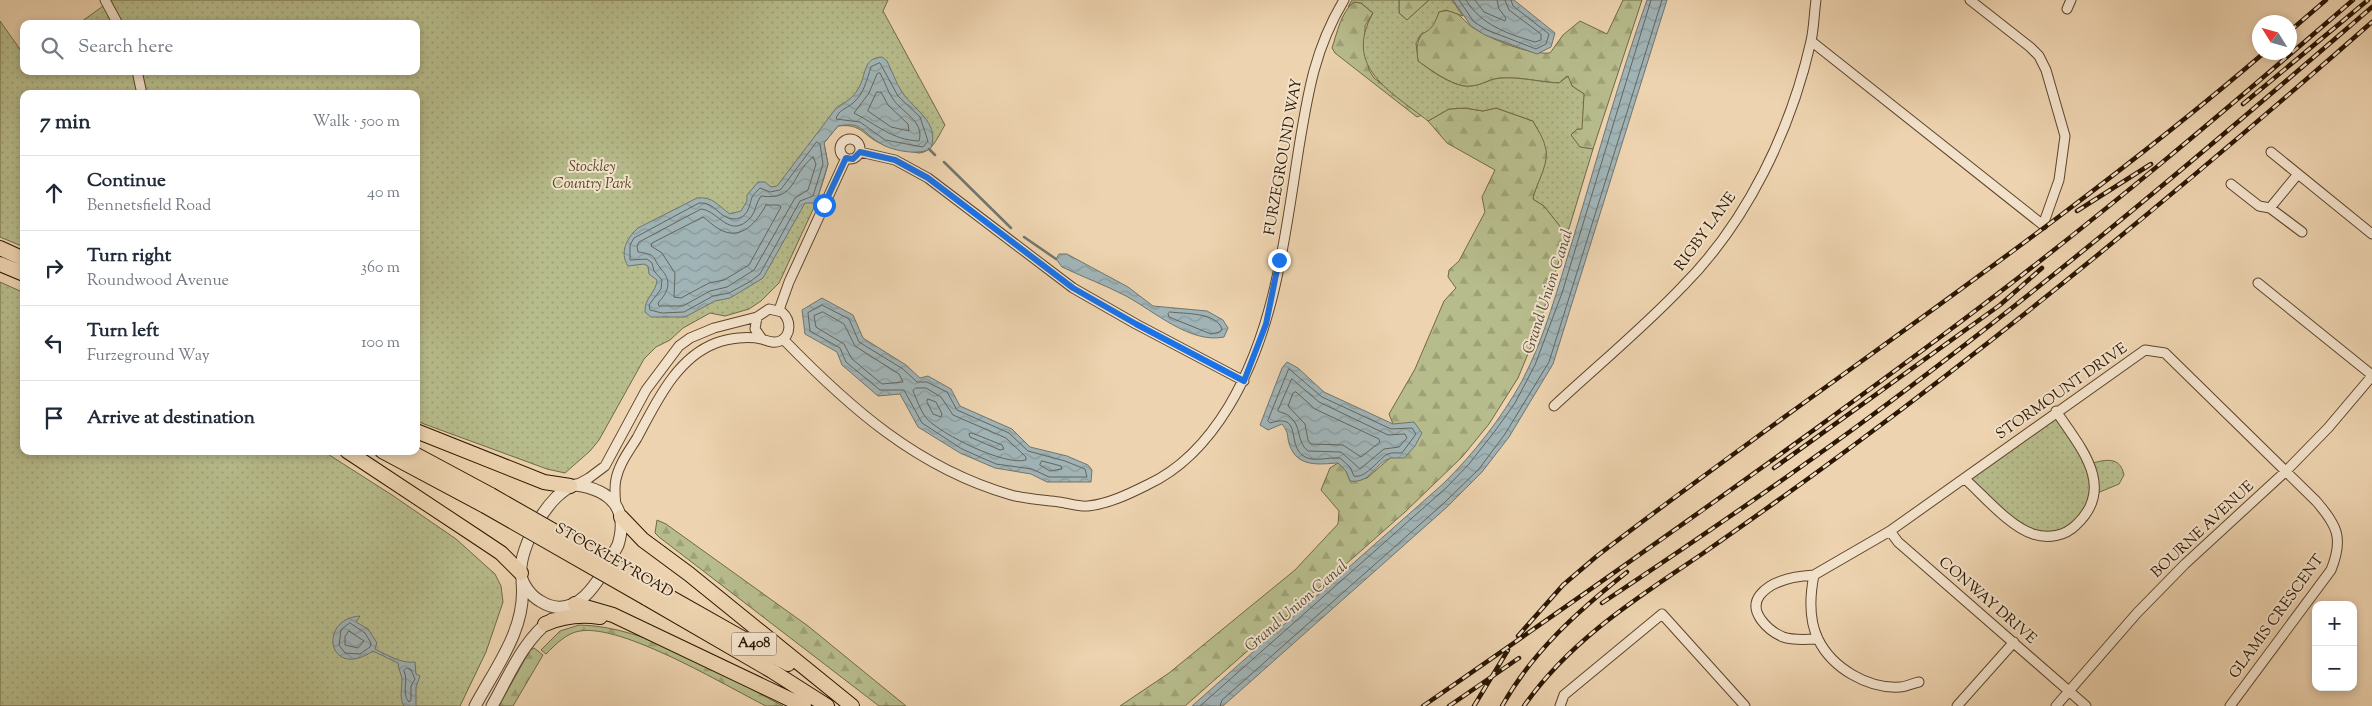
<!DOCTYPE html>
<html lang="en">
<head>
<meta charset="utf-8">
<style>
	:root { --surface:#fff; --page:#f6f6f7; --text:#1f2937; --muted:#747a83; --line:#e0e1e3 }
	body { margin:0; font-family:"Sorts Mill Goudy",serif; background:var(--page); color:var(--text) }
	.controls { position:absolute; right:15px; bottom:15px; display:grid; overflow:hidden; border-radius:10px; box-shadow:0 2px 8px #0003 }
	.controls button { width:45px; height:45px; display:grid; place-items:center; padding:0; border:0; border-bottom:1px solid var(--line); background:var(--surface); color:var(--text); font:25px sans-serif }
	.compass { position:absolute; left:2252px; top:15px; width:45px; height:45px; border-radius:50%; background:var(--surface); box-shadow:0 2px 8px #0003; rotate:307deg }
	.stop { position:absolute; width:15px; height:15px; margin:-11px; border:4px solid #1a73e8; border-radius:50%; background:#fff }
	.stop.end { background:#1a73e8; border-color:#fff; box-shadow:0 1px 5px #0008 }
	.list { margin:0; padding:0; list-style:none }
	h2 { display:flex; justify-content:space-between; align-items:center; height:65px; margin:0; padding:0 20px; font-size:21px }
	h2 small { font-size:16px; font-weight:400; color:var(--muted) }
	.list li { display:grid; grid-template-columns:32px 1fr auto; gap:15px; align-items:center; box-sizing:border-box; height:75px; padding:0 20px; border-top:1px solid var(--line) }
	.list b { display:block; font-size:19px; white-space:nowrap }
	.list p { margin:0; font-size:16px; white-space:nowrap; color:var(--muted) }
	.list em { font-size:16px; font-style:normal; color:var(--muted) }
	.icon { flex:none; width:28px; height:28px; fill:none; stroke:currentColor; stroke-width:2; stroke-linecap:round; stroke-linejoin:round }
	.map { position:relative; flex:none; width:2372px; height:706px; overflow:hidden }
	.search { position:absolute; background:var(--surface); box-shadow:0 2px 8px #0003; left:20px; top:20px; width:400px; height:55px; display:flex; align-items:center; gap:12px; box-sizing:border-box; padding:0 18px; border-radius:10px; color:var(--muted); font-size:19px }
	.panel { position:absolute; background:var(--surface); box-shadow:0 2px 8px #0003; left:20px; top:90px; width:400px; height:365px; border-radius:10px }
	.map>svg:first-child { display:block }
	.forest { fill:url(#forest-firs); stroke:#716946 }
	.park { fill:url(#park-dots); stroke:#716946 }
	.water { fill:url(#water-waves); stroke:#71756e }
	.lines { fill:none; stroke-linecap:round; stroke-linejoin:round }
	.shore { stroke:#66655c; stroke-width:1 }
	.stream { stroke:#71756e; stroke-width:2.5 }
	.minor-casing { stroke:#5c452c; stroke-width:11 }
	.tertiary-casing { stroke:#5c452c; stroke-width:13 }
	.primary-casing { stroke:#2b1601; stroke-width:16 }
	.minor { stroke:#f3e2cb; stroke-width:9 }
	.tertiary { stroke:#f3e2cb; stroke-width:11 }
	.primary { stroke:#edd3af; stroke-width:14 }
	.rail-casing { stroke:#2b1601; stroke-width:4.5 }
	.rail { stroke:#f3e2cb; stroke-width:2.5; stroke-dasharray:8; stroke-linecap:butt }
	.primary-bridge-casing { stroke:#2b1601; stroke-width:16; stroke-linecap:butt }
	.primary-bridge { stroke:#edd3af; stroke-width:14 }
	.route { stroke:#1a73e8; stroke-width:6 }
	.labels { text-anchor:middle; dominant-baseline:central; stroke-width:4; stroke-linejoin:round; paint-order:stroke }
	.shield { fill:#f3e2cb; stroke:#67533e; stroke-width:1 }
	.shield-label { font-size:14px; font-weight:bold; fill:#2b1601 }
	.street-label { font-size:15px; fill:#2b1601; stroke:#f3e2cb }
	.park-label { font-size:15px; font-style:italic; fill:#55482b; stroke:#f3e2cb }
	.water-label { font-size:16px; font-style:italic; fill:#544d41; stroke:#f3e2cb }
</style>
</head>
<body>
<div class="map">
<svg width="2372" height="706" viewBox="0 0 2372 706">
	<defs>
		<pattern id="forest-firs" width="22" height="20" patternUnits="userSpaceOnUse" patternTransform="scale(1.25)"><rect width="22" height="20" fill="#b7bc8c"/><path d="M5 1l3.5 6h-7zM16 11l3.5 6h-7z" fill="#9ea177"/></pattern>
		<pattern id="park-dots" width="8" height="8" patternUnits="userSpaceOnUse" patternTransform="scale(1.25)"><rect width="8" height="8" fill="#b7bc8c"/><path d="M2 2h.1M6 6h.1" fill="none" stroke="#9ea177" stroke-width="1.8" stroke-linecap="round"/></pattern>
		<pattern id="water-waves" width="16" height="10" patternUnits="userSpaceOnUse" patternTransform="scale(1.25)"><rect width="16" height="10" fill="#a0b4b7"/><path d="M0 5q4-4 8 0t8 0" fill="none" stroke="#8a9a9c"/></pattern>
	</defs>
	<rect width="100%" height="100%" fill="#edd3af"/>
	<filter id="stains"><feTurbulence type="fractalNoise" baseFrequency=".004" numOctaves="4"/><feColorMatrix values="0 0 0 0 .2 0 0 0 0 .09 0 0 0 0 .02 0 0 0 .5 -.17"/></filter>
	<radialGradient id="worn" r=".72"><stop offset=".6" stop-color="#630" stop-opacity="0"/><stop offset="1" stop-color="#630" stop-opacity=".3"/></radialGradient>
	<path class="forest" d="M1399,0H1429L1407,20L1399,13Z
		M1623,0H1642L1593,149L1579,147L1571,135L1577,129H1581L1584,94L1572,86L1567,76L1559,83C1540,82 1522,77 1502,78C1491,78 1483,85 1472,86C1456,89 1431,70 1418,61C1413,29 1429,36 1439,12C1457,7 1460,18 1472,27C1490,39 1529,55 1550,53L1563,35L1580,21L1607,34Z
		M1354,2L1361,3L1373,13L1365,26V31L1369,70L1374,78L1422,115L1417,117L1335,53L1332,48C1337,33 1341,12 1354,2Z
		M1465,108L1483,111L1496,108L1533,121C1537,129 1544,137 1546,146C1551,163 1536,183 1533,199L1544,206L1567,235L1537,332L1518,378L1489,424L1462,457L1405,512L1185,706H1120L1169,673L1295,570L1338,524L1339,511L1321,490L1330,468L1338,463L1346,471L1350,481L1367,478L1390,458L1393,424L1389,414L1415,369L1444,301L1456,288L1448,277L1449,270L1459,261L1485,212L1482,197L1495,170L1447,143L1428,121L1449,109Z
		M657,520L666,524L808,626L906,706H879L659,537L655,533Z
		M579,625C648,626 723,675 783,706H766C724,685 623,624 580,631C566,633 555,645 546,654L541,650L560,631Z
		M534,648L543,655L513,706H499L530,650Z"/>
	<path class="park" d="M105,0H888L883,11L945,125C938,136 933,152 919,153C908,151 894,149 884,145C863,137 863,123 838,126L824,143L828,164L825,175L816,203L779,283L761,301L749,309L725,316L710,313L683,328L670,340L656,347L644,359L599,440L590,451L565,473L547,469L416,421V94H24V247L0,237V21L24,55V71H416V24H78L106,4Z
		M1352,0H1399V13L1407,20L1429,0H1452L1463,16L1446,10L1439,12C1435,22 1433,30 1421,34L1416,43L1418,61C1431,71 1456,89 1472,86C1483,85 1491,78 1502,78C1522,77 1539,82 1559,83L1568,76L1572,86L1584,94L1582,129H1577L1571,135L1580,147L1593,149L1567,235L1544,206L1533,199C1536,183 1551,162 1545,146C1543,137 1537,129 1533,121L1496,108L1483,111L1465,108L1449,109L1428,121C1392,92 1342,68 1373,13L1361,3L1354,2L1348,7Z
		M0,282L20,291L24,288V451H323L392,495L456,539L495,574L501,586L503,602L486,652L460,706H0Z
		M2056,411L2089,464C2104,460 2120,455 2124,475L2119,484L2095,494L2069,532L2033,534L1965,479Z"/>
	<path class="water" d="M1453,0H1514L1555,33L1551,47L1537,54L1485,35L1471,26Z
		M1647,0H1667L1553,364L1509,437L1482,472L1447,507L1223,706H1192L1444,483C1474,453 1501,419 1522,381C1545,337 1558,287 1573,239C1597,159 1619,79 1647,0Z
		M882,57L887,61C892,71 896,83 902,92C913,109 940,122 931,148C920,156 895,151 883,145C873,140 866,131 857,126C851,124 844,125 838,126L824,143L828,164L816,203H805L763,278L730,298L715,301L685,317H651L645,312C644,298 656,293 657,280L649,274L648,266L644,264L628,266C619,252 627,238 638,228L697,198C713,196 718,206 730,214L741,211L747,201V195L758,182H765L771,187L777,186L837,107C846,102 853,98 858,89C867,75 862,58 882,57Z
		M1059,254H1067L1128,287L1153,306L1207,311L1223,320L1228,328L1224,337C1190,344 1154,311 1126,296C1105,285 1083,277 1062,267L1056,259Z
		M822,298L853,315L863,338L906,365L920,378L928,376L951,389L960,406L1012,429L1030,447L1067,456L1088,465L1092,470L1091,482H1047L1031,474L995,468L960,453L918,427L900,394L878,396L842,365L837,352L805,334L802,310Z
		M1287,362L1298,368L1324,392L1393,424L1414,422L1422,433L1415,446L1404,458C1400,458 1395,458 1391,458C1374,463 1371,484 1350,481L1346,471L1338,463C1320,464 1298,468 1290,446C1286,436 1290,434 1282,424L1268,430L1260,425L1282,368Z
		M360,616L356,622L368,629L377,643L375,649C387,655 402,664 415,662L416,674L420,676L416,687V706H404C399,697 402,690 402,680C402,675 398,669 398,663L373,651C328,681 317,619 360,616Z"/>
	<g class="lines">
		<path class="shore" d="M1459,0L1474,22L1487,30L1536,49L1546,44L1549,34L1513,6L1511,0
			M1466,0C1481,25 1508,34 1535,42L1541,40V34L1509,10L1505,0
			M1475,0L1484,12L1505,21L1506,18L1499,9L1497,0
			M880,63L898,96L920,117L928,141L923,147L885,140L860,122L836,119C838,110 846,109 853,103C864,94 867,79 871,67Z
			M880,73C885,81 887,91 893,99C901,112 925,121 919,141C892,140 876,124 854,113L869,93L877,74Z
			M877,92H881L888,105L908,124L909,131L891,127L868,111Z
			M817,142L820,144L823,164L813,196L800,201L760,274L751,281L729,293L713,296L684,312L662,313L650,310L649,305L661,289L662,280L654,271L652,263L647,259L630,260V245L634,238L699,203C715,201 719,219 734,219C748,218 749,207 752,197C754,194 758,190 760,188L770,192L780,190Z
			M813,157L816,164L808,190L795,198L754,270L727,287L710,291L683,306H659L658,303C669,291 672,281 661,269C651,256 658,255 638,252L637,246L639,242L701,209C718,210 730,241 751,217C756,211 756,202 761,196C797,201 790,175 813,157Z
			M766,205H779L781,207L749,265L724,280L709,283L681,298L674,297L675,273L662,253L651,246L652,243L703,217C708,220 713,226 719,229C741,242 757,222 766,205Z
			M822,305L849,319L859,342L903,369L917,382H927L947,392L957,410L1009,433L1028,451L1065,461L1085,469L1087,477H1049L1032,469L996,464L962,449L922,423L904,390H880L846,362L840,348L810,331L808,313Z
			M823,312L844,324L855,346L899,374L903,382L882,384L852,359L844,344L816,327L814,316Z
			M1170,312C1185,314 1216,312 1222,329L1220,332L1211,334L1169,317L1168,314Z
			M1289,369L1322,397L1391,429L1412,428L1416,434L1402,453C1397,453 1391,452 1386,455C1377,461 1365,479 1354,476L1350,467L1340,458C1329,457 1315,462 1305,457C1285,446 1304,412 1270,423L1268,421Z
			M1292,379L1319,402L1388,435L1405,434L1407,438L1399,447L1384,449L1360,469L1341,452L1308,451C1296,442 1302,425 1289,416C1286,413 1281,413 1278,411Z
			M916,388H926L941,397L953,415L1006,438L1026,457V460C1004,466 943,435 927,419C921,412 917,400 913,391Z
			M1296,392L1315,409L1379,439L1380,442L1361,457L1343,445L1311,444L1308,440L1305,424L1288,406L1293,393Z
			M928,399L936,402L942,414L941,417L933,414L927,402Z
			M972,433L1002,445L1004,449L1000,450L970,437L969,434Z
			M1042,461L1061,466L1062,469L1050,471L1040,465Z
			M350,623L365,633L371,643L370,647L360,654L345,653L339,645L341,630Z
			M349,631L364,641L358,648L345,645V637Z
			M407,668L411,670L415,679L411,686V700L409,702C401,693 409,681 404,671Z
			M1200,706L1447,487L1469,464L1495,431L1515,403L1535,365L1562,293L1651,0
			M1220,706L1222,700L1444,503L1479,469L1505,434L1549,362L1662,0"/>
		<path class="stream" d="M929,149L935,155
			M944,162L1011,228
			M1024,237L1056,259"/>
		<defs>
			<path id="minor" d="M105,0L118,24
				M2067,9L2071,0
				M1811,41L2043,225L2059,180L2065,136L2046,70L2039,56L2030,47L1970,0
				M137,71L142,94
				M840 149a10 10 0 1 1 20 0a10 10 0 1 1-20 0Z
				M860,152L895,160L928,178L1073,288L1136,324L1244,381
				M2271,152L2372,234
				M2231,184L2259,206L2270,208L2302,232
				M2270,208L2298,174
				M2258,283L2372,375
				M779,310L789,282L846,158
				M783,339C849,407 917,468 1011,495C1026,499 1043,500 1059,502C1068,503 1079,507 1088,506C1108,504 1129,494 1147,485C1182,469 1209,439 1229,406C1276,328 1285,235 1299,147C1308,92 1315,48 1344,0
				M1554,406C1597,366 1642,329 1682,287C1747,222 1791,130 1811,41C1814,28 1814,14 1816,0
				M1965,479C1983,495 2010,527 2033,534C2048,539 2065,536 2076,525C2117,487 2080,447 2056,411
				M576,485L589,478L605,466L646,390L679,346L690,338L714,328L757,317
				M616,506C615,497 614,488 616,479C619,464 629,451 637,438C656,403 676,358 716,343C729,338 748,336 762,339C768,341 773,344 780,341C792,335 791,320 782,312L769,309L757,317L755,329L762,339
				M1890,531L1898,542L2086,706
				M1814,575C1797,576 1772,580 1760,595C1747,612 1769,631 1783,637C1795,641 1807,639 1818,639
				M1919,682C1913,683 1906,687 1900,687C1868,689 1832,668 1818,639C1809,620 1810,595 1814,575L1890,531L2145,350L2165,353L2316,501C2337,525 2344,538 2331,570L2230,706
				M1560,706L1564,695L1662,614L1745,706
				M1957,706L2014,642
				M2056,706L2137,613L2185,564L2286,471L2328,428L2372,376"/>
			<path id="tertiary" d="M576,485C611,490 629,509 618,545C603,572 580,626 540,601C531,596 522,584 521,574C518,549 550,490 576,485Z
				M475,706C496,667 527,628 522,582
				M492,706C509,676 523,640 552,619"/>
			<path id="primary" d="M0,248L24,259
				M0,264L24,274
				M416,431L544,482L570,486
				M347,451L477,537L501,553L521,573
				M382,451L485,506
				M409,451L491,495
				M621,517L643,540L689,574L852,706
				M652,587L788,664
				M646,598L772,671L827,706
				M575,604L613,615L804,706
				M545,624C563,616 580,614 600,617"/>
		</defs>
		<use href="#minor" class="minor-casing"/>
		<use href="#tertiary" class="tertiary-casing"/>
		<use href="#primary" class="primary-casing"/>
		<use href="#minor" class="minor"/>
		<use href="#tertiary" class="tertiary"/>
		<use href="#primary" class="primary"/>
		<defs>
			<path id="rail" d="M2290,31L2326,0
				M2243,104L2368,0
				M2077,211L2151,164
				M1774,468L2000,305L2042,268
				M1602,603C1686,547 1770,490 1852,430C2032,298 2203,153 2372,7
				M1518,636L1563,585L1597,556C1818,386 2053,234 2265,52
				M1423,706C1605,580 1786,453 1963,320C2098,219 2226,110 2353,0
				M1449,706L1519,658
				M1474,706L1508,650
				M1502,706C1533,651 1578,611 1627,572
				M1524,706C1570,640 1637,598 1702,554C1755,517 1807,480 1858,442C2036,310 2206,168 2372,22"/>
		</defs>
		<use href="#rail" class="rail-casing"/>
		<use href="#rail" class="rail"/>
		<defs>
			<path id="primary-bridge" d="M491,495L652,587
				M485,506L646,598"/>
		</defs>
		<use href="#primary-bridge" class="primary-bridge-casing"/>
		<use href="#primary-bridge" class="primary-bridge"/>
	</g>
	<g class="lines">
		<path class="route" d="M824,205L846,158L853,159L860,152L895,160L928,178L1073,288L1136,324L1244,381L1266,324L1279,260"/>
	</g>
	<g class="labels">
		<rect class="shield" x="731.5" y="632.5" width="45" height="23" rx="4"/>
		<g class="shield-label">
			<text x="754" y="644">A408</text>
		</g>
		<g class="street-label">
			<text transform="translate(1284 157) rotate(-80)">FURZEGROUND WAY</text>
			<text transform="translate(1706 232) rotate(-54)">RIGBY LANE</text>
			<text transform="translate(2062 392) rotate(-35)">STORMOUNT DRIVE</text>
			<text transform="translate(2203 530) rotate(-43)">BOURNE AVENUE</text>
			<text transform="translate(614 561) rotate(30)">STOCKLEY ROAD</text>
			<text transform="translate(1987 601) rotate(41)">CONWAY DRIVE</text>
			<text transform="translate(2277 617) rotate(-54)">GLAMIS CRESCENT</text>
		</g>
		<g class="park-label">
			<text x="592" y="167">Stockley<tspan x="592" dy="17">Country Park</tspan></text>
		</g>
		<g class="water-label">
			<text transform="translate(1549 292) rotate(-72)">Grand Union Canal</text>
			<text transform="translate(1297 607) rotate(-41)">Grand Union Canal</text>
		</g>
	</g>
	<rect width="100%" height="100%" filter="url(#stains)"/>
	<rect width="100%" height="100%" fill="url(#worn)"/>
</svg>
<div class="controls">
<button>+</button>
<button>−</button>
</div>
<svg class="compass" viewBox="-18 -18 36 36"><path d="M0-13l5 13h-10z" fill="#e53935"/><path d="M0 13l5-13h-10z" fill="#747a83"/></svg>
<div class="stop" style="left:824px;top:205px"></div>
<div class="stop end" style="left:1279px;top:260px"></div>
<div class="search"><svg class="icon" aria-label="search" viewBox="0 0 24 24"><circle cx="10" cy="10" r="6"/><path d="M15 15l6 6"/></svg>Search here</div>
<section class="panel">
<h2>7 min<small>Walk · 500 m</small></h2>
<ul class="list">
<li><svg class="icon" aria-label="ahead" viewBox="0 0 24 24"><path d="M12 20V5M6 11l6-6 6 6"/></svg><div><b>Continue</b><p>Bennetsfield Road</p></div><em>40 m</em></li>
<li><svg class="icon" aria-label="right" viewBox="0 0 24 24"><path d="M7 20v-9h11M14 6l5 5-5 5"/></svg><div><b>Turn right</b><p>Roundwood Avenue</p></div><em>360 m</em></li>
<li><svg class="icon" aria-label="left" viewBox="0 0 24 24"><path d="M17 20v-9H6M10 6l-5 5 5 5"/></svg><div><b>Turn left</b><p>Furzeground Way</p></div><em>100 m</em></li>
<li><svg class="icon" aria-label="arrive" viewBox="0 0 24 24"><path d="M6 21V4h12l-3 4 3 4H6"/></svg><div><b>Arrive at destination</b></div></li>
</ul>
</section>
</div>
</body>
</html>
